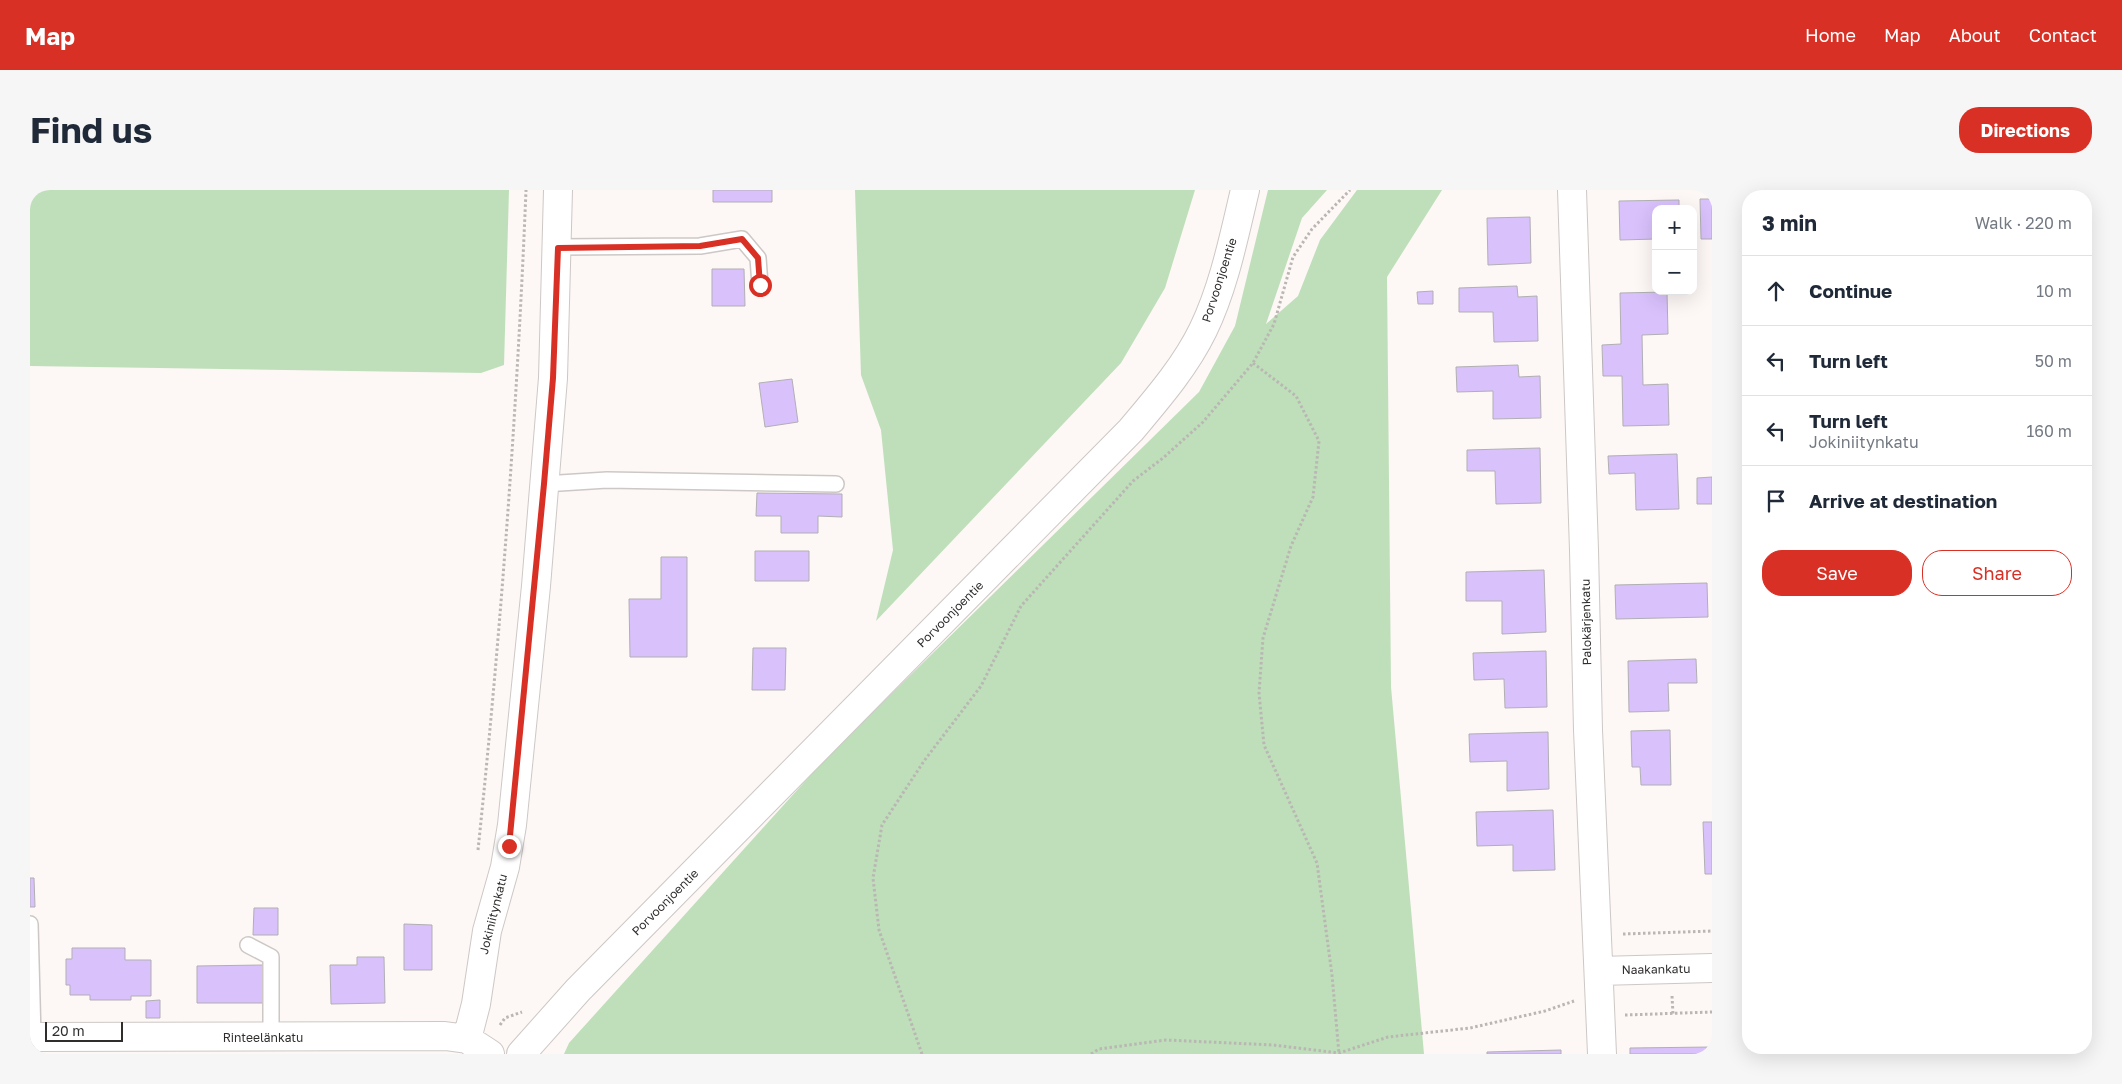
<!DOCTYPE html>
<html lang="en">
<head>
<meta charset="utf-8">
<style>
	:root { --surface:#fff; --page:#f6f6f7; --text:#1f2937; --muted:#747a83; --line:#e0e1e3; --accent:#d93025 }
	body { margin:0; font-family:"Golos Text",sans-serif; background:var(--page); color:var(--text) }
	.controls { position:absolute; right:15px; top:15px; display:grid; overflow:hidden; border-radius:10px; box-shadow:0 5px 20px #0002 }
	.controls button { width:45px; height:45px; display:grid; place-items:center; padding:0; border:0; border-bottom:1px solid var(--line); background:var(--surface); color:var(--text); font:25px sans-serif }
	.scale { position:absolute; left:15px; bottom:12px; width:78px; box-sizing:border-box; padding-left:5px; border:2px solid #302e2d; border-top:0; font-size:14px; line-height:18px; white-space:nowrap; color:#302e2d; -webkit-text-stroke:4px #fff; paint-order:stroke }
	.stop { position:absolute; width:15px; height:15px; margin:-11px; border:4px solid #d93025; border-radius:50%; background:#fff }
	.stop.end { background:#d93025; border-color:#fff; box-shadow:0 1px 5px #0008 }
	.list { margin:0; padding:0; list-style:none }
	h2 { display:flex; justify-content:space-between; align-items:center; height:65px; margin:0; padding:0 20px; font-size:21px }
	h2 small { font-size:16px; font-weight:400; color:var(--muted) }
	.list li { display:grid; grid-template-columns:32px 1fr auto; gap:15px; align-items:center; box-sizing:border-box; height:70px; padding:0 20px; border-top:1px solid var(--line) }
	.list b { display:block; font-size:19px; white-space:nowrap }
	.list p { margin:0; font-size:16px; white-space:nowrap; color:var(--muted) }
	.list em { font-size:16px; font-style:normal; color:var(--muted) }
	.actions { display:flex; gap:10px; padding:15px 20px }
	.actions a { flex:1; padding:11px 0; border:1px solid var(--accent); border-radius:20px; text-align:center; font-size:18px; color:var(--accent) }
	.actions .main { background:var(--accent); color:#fff }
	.icon { flex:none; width:28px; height:28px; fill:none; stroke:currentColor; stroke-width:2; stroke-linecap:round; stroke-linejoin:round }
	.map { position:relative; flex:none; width:1682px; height:864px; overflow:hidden; border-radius:20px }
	header { display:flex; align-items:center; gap:30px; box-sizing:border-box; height:70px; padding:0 25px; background:var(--accent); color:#fff }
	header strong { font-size:24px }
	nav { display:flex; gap:28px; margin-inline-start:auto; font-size:18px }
	.intro { display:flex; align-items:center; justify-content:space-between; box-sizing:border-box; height:120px; padding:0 30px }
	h1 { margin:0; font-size:35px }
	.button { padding:12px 22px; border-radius:20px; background:var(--accent); color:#fff; font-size:18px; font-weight:700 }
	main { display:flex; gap:30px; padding:0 30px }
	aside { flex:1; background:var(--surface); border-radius:20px; box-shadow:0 5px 20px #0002 }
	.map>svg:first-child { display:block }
	.green { fill:#bedfb9 }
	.building { fill:#d9c1fc; stroke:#b1afb3 }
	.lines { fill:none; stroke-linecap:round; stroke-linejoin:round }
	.lane-casing { stroke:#cdc8c6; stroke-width:18 }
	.street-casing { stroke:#cdc8c6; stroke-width:30 }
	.secondary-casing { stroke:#cdc8c6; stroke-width:30 }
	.path { stroke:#bab6b4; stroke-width:3; stroke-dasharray:2.5 2.5; stroke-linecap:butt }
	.lane { stroke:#fff; stroke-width:15 }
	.street { stroke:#fff; stroke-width:28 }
	.secondary { stroke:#fff; stroke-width:28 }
	.route { stroke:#d93025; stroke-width:6 }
	.labels { text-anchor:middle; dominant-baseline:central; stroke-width:4.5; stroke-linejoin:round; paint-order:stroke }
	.street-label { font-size:12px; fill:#302e2d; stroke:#fff }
</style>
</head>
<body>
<header>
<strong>Map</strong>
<nav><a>Home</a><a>Map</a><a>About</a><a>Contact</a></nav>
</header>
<div class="intro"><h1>Find us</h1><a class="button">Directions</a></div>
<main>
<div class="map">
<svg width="1682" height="864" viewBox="0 0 1682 864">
	<rect width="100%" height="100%" fill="#fdf7f5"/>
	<path class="green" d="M0,0H479L474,175L451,183L0,176Z
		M825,0H1165L1135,98L1091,173L846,431L863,360L851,240L831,185Z
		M1238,0H1297L1272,28L1236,134L1268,106L1290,50L1327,0H1412L1357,87L1361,497L1394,864H534L539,853L797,567L1169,202L1205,136Z"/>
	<path class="building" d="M683,0H742V12H683Z
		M1670,9H1682V49H1671Z
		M1649,10V19H1626V49L1590,50L1589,11Z
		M1500,27L1501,73L1458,75L1457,28Z
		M682,79H714L715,116H682Z
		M1487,96L1488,107L1507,106L1508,151L1464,152L1463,122H1429V98Z
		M1403,101V114H1388L1387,102Z
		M1637,102L1638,144L1612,145L1613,195L1638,194L1639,235L1593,236L1592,186H1573L1572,155L1591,154L1590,103Z
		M1488,175L1489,187L1510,186L1511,228L1463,229V201L1427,202L1426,177Z
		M762,189L768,232L735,237L729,193Z
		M1510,258L1511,313L1466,314L1465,281H1437V260Z
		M1647,264L1649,319L1606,320L1605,283L1579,284L1578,266Z
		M1682,287V314H1667V288Z
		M727,303L812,304V327L788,326V343H751V326H726Z
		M725,361H779V391H725Z
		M631,367H657V467H600L599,409H631Z
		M1514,380L1516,442L1472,444V411H1436V382Z
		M1677,393L1678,427L1586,429L1585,395Z
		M723,458H756L755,500H722Z
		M1516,461L1517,517L1475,518L1474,489L1444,490L1443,463Z
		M1666,469L1667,493H1638L1639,521L1599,522L1598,471Z
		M1640,540L1641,595H1611L1610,577H1602L1601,541Z
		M1518,542L1519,599L1477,601V571L1440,572L1439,544Z
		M1523,620L1525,680L1483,681V655L1447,656L1446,622Z
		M1673,632H1682V684H1675Z
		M0,688H4L5,717H0Z
		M224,718H248V745H223Z
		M374,734L402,735V780H374Z
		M42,758H95V770H121V806H101V810H60V805H40V795H36V769H42Z
		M327,767H354L355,813L301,814L300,775H327Z
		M233,775L234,813H167V776Z
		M130,810V828H116V811Z
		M1682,857V864H1600V858Z
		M1531,860V864H1457V862Z"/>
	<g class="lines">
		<defs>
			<path id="lane" d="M528,57L670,56L712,49L728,68L730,95
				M514,294L577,290L806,294
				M0,734L3,847
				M218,755L241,767V847"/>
			<path id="street" d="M1542,0L1554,360L1558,540L1572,864
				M1569,781L1682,778
				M0,847L415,846L437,849L460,864
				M437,849L446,814L457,741L475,677L482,635L506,396L523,188L528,0"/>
			<path id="secondary" d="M491,864L548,800L1101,240C1127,209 1155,177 1173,140C1194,97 1204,46 1215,0"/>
		</defs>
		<use href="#lane" class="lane-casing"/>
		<use href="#street" class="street-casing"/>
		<use href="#secondary" class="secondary-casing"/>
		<path class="path" d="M1223,173L1266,206L1289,251L1283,307L1261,356L1233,448L1229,503L1234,555L1287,673L1302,785L1309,864
			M448,660C471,440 487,221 496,0
			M1593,744L1682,741
			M1642,806L1643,824
			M1595,825L1682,822
			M470,835L475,828L492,822
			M892,864L849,740L843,688L852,635L894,571L951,496L991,416L1103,291L1133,268L1173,232L1223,173L1244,134L1263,67L1282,39L1320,0
			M1061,864L1069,859L1136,850L1243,855L1309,863L1358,847L1440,838L1515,821L1544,811"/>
		<use href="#lane" class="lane"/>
		<use href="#street" class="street"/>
		<use href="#secondary" class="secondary"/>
	</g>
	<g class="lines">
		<path class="route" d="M479,656L514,294L523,188L528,58L670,56L712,49L728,68L730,95"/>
	</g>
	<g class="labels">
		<g class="street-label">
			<text transform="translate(1189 90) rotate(-72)">Porvoonjoentie</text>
			<text transform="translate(920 424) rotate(-45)">Porvoonjoentie</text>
			<text transform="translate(1556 432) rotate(-91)">Palokärjenkatu</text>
			<text transform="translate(635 712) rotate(-45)">Porvoonjoentie</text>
			<text transform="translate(463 724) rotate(-76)">Jokiniitynkatu</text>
			<text transform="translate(1626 779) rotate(-1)">Naakankatu</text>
			<text x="233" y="847">Rinteelänkatu</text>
		</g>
	</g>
</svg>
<div class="controls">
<button>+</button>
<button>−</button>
</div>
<div class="scale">20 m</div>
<div class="stop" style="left:730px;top:95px"></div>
<div class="stop end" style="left:479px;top:656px"></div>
</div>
<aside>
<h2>3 min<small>Walk · 220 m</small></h2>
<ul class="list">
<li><svg class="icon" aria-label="ahead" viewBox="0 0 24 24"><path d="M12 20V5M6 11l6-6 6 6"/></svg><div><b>Continue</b></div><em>10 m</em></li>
<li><svg class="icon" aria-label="left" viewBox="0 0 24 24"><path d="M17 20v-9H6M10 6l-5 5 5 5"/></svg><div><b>Turn left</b></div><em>50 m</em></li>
<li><svg class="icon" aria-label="left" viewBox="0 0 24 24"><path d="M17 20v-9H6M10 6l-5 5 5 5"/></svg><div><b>Turn left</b><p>Jokiniitynkatu</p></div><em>160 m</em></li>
<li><svg class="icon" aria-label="arrive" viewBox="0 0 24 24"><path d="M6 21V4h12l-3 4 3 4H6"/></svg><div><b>Arrive at destination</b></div></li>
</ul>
<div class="actions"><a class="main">Save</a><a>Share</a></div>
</aside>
</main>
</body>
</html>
